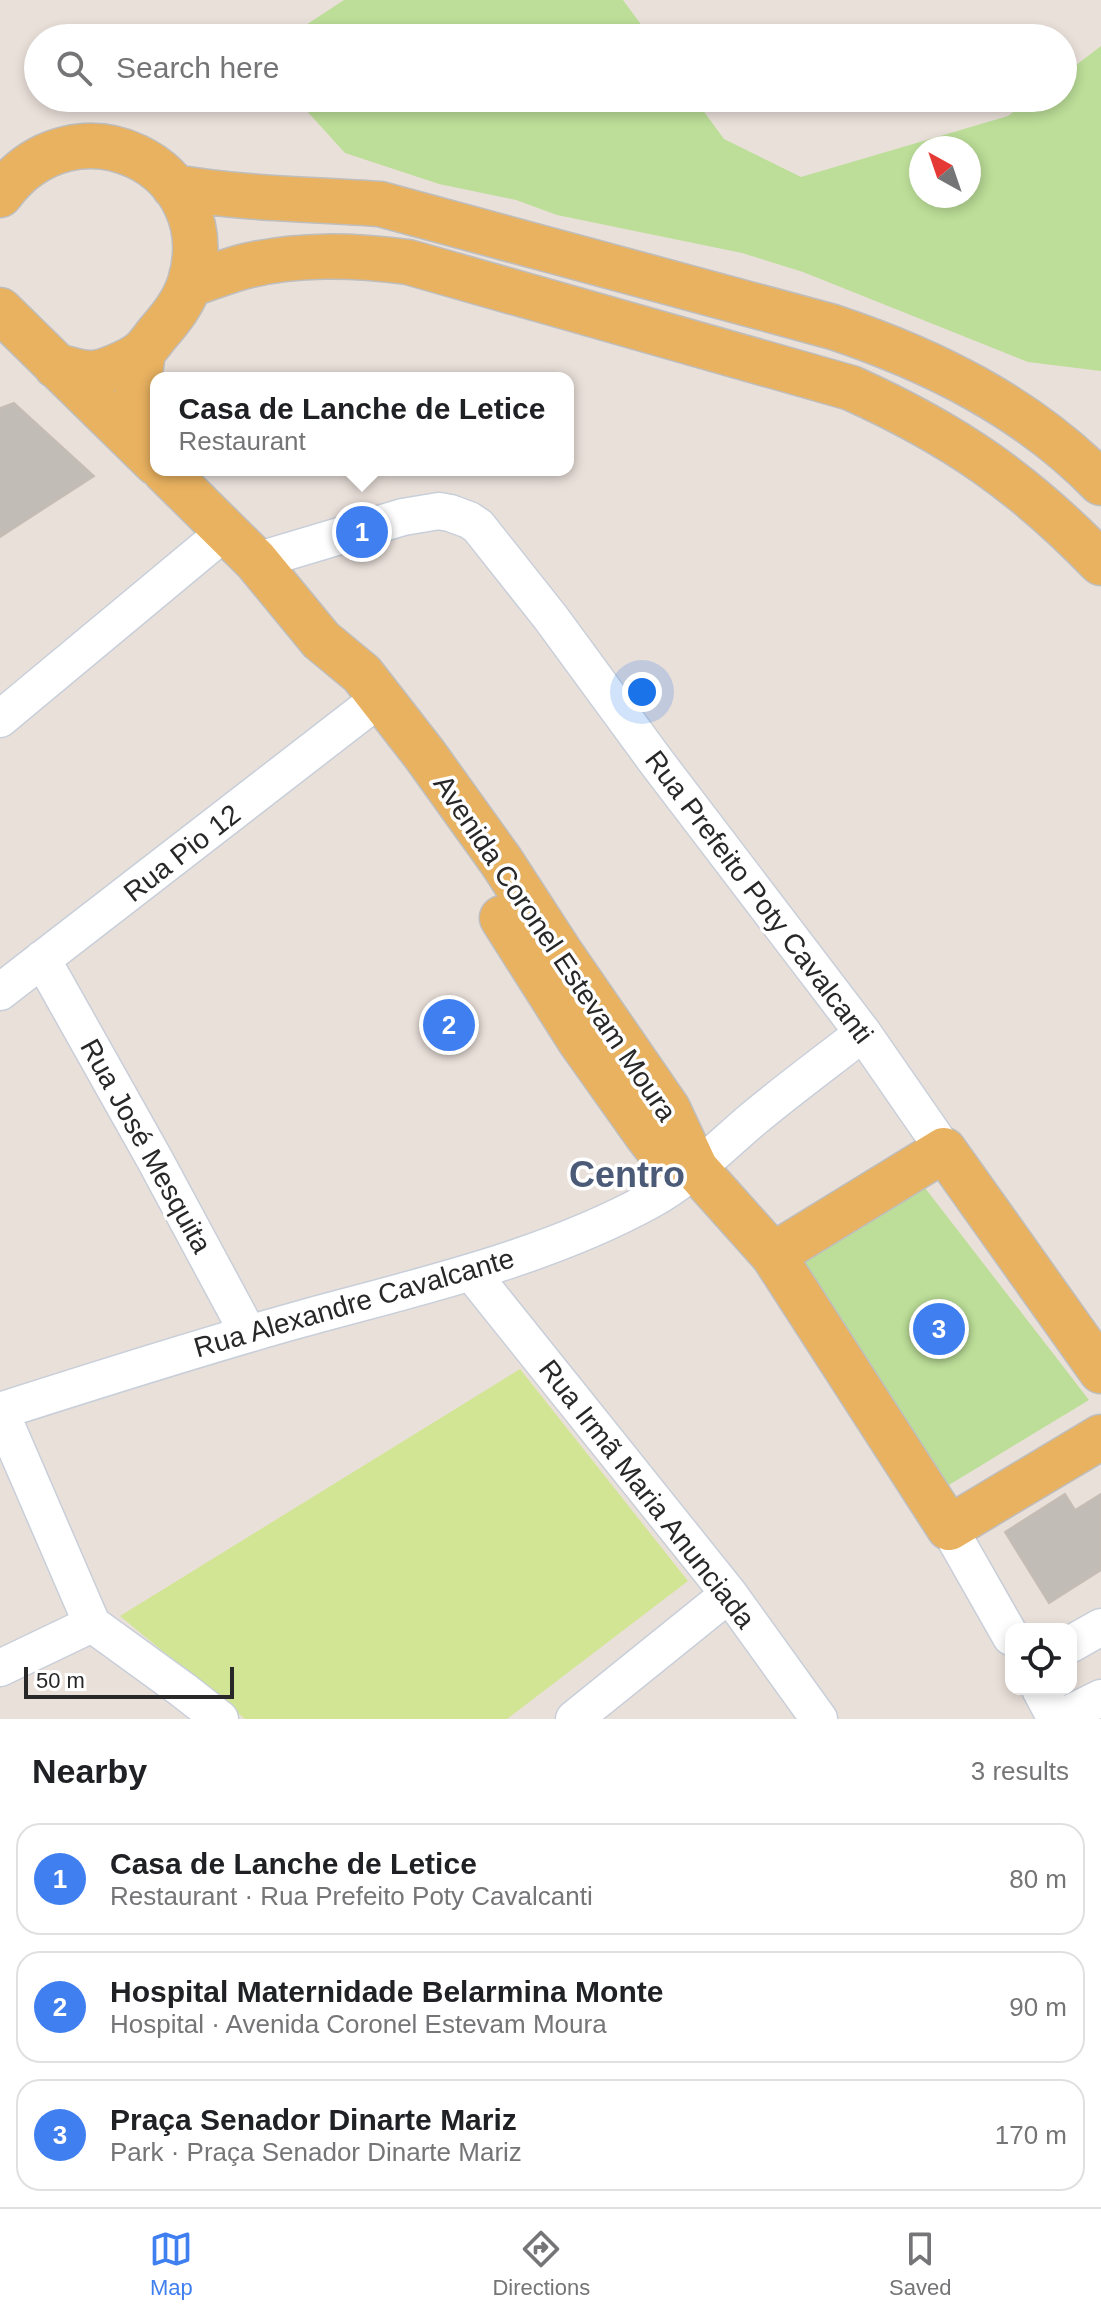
<!DOCTYPE html>
<html lang="en">
<head>
<meta charset="utf-8">
<style>
	:root { --surface:#fff; --page:#f2f2f2; --text:#202124; --muted:#757577; --line:#e0e0e0; --accent:#407ff0 }
	body { margin:0; font-family:Arial,sans-serif; background:var(--page); color:var(--text) }
	.controls { position:absolute; right:24px; bottom:24px; display:grid; overflow:hidden; border-radius:16px; box-shadow:0 4px 12px #0003 }
	.controls button { width:72px; height:72px; display:grid; place-items:center; padding:0; border:0; border-bottom:2px solid var(--line); background:var(--surface); color:var(--text); font:40px sans-serif }
	.compass { position:absolute; left:909px; top:136px; width:72px; height:72px; border-radius:50%; background:var(--surface); box-shadow:0 4px 12px #0003; rotate:320deg }
	.scale { position:absolute; left:24px; bottom:20px; width:210px; box-sizing:border-box; padding-left:8px; border:4px solid #282828; border-top:0; font-size:22px; line-height:28px; white-space:nowrap; color:#282828; -webkit-text-stroke:6px #fff; paint-order:stroke }
	.you { position:absolute; left:642px; top:692px; width:28px; height:28px; margin:-20px; border:6px solid #fff; border-radius:50%; background:#1a73e8; box-shadow:0 0 0 12px #1a73e833 }
	.badge { display:grid; place-items:center; width:52px; height:52px; border-radius:50%; background:var(--accent); color:#fff; font-size:26px; font-weight:700 }
	.pin { position:absolute; translate:-50% -50%; border:4px solid #fff; box-shadow:0 2px 8px #0006 }
	.popup { position:absolute; left:150px; top:372px; width:424px; height:104px; box-sizing:border-box; display:grid; place-content:center; border-radius:16px; background:var(--surface); filter:drop-shadow(0 2px 6px #0005); font-size:26px; white-space:nowrap; color:var(--muted) }
	.popup b { font-size:30px; color:var(--text) }
	.popup::after { content:''; position:absolute; left:50%; top:100%; margin-left:-16px; border:16px solid transparent; border-top-color:var(--surface) }
	.list { margin:0; padding:0; list-style:none }
	h2 { display:flex; justify-content:space-between; align-items:center; height:104px; margin:0; padding:0 32px; font-size:34px }
	h2 small { font-size:26px; font-weight:400; color:var(--muted) }
	.list li { display:grid; grid-template-columns:52px 1fr auto; gap:24px; align-items:center; box-sizing:border-box; height:112px; margin:0 16px 16px; padding:0 16px; border:2px solid var(--line); border-radius:24px }
	.list b { display:block; font-size:30px; white-space:nowrap }
	.list p { margin:0; font-size:26px; white-space:nowrap; color:var(--muted) }
	.list em { font-size:26px; font-style:normal; color:var(--muted) }
	.icon { flex:none; width:44px; height:44px; fill:none; stroke:currentColor; stroke-width:2; stroke-linecap:round; stroke-linejoin:round }
	.map { position:relative; flex:none; width:1101px; height:1719px; overflow:hidden }
	.search { position:absolute; background:var(--surface); box-shadow:0 4px 12px #0003; left:24px; right:24px; top:24px; height:88px; display:flex; align-items:center; gap:20px; box-sizing:border-box; padding:0 28px; border-radius:44px; color:var(--muted); font-size:30px }
	.sheet { height:488px; background:var(--surface) }
	nav { display:flex; justify-content:space-around; align-items:center; box-sizing:border-box; height:112px; border-top:2px solid var(--line); background:var(--surface); font-size:22px; color:var(--muted) }
	nav a { display:grid; justify-items:center; gap:4px }
	nav .on { color:var(--accent) }
	.map>svg:first-child { display:block }
	.green { fill:#bcde98; fill-rule:evenodd }
	.pitch { fill:#d1e594 }
	.building { fill:#c2bcb6; stroke:#c5bcb4; stroke-width:2 }
	.lines { fill:none; stroke-linecap:round; stroke-linejoin:round }
	.minor-casing { stroke:#c8cfd9; stroke-width:39 }
	.major-casing { stroke:#bebebe; stroke-width:47 }
	.minor { stroke:#fff; stroke-width:36 }
	.major { stroke:#e9b260; stroke-width:44 }
	.labels { text-anchor:middle; dominant-baseline:central; stroke-width:7; stroke-linejoin:round; paint-order:stroke }
	.street-label { font-size:28px; fill:#282828; stroke:#fff }
	.district-label { font-size:36px; font-weight:bold; fill:#4b5a76; stroke:#fff }
</style>
</head>
<body>
<div class="map">
<svg width="1101" height="1719" viewBox="0 0 1101 1719">
	<rect width="100%" height="100%" fill="#eae0da"/>
	<path class="green" d="M344,0H623L651,38H286Z
		M1101,46V371L1028,362L803,272L742,253L557,215L516,200L439,184L345,153L295,98H694L724,139L801,177L1008,116L1032,98H1063V75ZM969,148V196H921V148Z
		M915,1175L1089,1400L944,1488L800,1258Z"/>
	<path class="pitch" d="M520,1369L688,1581L507,1719H245L120,1616Z"/>
	<path class="building" d="M14,403L94,476L0,537V408Z
		M1065,1494L1075,1510L1101,1494V1570L1049,1603L1005,1532Z"/>
	<g class="lines">
		<defs>
			<path id="minor" d="M256,561L403,517L439,511L450,513L469,520L478,526L551,618L655,760L863,1033L944,1150
				M0,719L226,531
				M42,959L155,1160L248,1333
				M0,992L362,712
				M471,1272L729,1594L819,1719
				M0,1411C100,1379 200,1347 301,1319C417,1287 543,1259 649,1201C688,1180 720,1147 753,1119C789,1089 826,1062 863,1033
				M0,1411L92,1624
				M949,1528L1011,1637
				M92,1624L183,1690L220,1719
				M1071,1644L1101,1627
				M0,1668L92,1624
				M1040,1689L1056,1719
				M574,1719L729,1594
				M1058,1719L1101,1698"/>
			<path id="major" d="M174,187C242,199 311,199 380,204L833,327C932,360 1027,407 1101,483
				M0,195C75,92 225,166 190,282C184,302 171,318 158,333C153,339 148,347 142,352C133,360 104,373 92,373C81,374 67,368 56,366
				M189,285C207,279 224,272 242,267C297,253 353,255 408,262L851,388C953,434 1023,482 1101,563
				M0,310L156,463
				M131,438L143,352
				M164,470L256,561L321,640L362,674L425,755L501,861L560,952L668,1109L696,1169L773,1255L949,1528L1101,1437
				M502,918L580,1041L646,1134L660,1152L693,1168
				M773,1255L944,1150L1101,1371"/>
		</defs>
		<use href="#minor" class="minor-casing"/>
		<use href="#major" class="major-casing"/>
		<use href="#minor" class="minor"/>
		<use href="#major" class="major"/>
	</g>
	<g class="labels">
		<g class="street-label">
			<text transform="translate(182 853) rotate(-38)">Rua Pio 12</text>
			<text transform="translate(759 897) rotate(53)">Rua Prefeito Poty Cavalcanti</text>
			<text transform="translate(555 948) rotate(56)">Avenida Coronel Estevam Moura</text>
			<text transform="translate(146 1146) rotate(61)">Rua José Mesquita</text>
			<text transform="translate(354 1303) rotate(-16)">Rua Alexandre Cavalcante</text>
			<text transform="translate(647 1494) rotate(52)">Rua Irmã Maria Anunciada</text>
		</g>
		<g class="district-label">
			<text x="627" y="1174">Centro</text>
		</g>
	</g>
</svg>
<div class="controls">
<button><svg class="icon" aria-label="locate" viewBox="0 0 24 24"><circle cx="12" cy="12" r="6"/><path d="M12 2v4M12 18v4M2 12h4M18 12h4"/></svg></button>
</div>
<svg class="compass" viewBox="-18 -18 36 36"><path d="M0-13l5 13h-10z" fill="#e53935"/><path d="M0 13l5-13h-10z" fill="#757577"/></svg>
<div class="scale">50 m</div>
<div class="you"></div>
<div class="pin badge" style="left:362px;top:532px">1</div>
<div class="popup"><b>Casa de Lanche de Letice</b>Restaurant</div>
<div class="pin badge" style="left:449px;top:1025px">2</div>
<div class="pin badge" style="left:939px;top:1329px">3</div>
<div class="search"><svg class="icon" aria-label="search" viewBox="0 0 24 24"><circle cx="10" cy="10" r="6"/><path d="M15 15l6 6"/></svg>Search here</div>
</div>
<section class="sheet">
<h2>Nearby<small>3 results</small></h2>
<ul class="list">
<li><span class="badge">1</span><div><b>Casa de Lanche de Letice</b><p>Restaurant · Rua Prefeito Poty Cavalcanti</p></div><em>80 m</em></li>
<li><span class="badge">2</span><div><b>Hospital Maternidade Belarmina Monte</b><p>Hospital · Avenida Coronel Estevam Moura</p></div><em>90 m</em></li>
<li><span class="badge">3</span><div><b>Praça Senador Dinarte Mariz</b><p>Park · Praça Senador Dinarte Mariz</p></div><em>170 m</em></li>
</ul>
</section>
<nav>
<a class="on"><svg class="icon" aria-label="map" viewBox="0 0 24 24"><path d="M3 6l6-2 6 2 6-2v14l-6 2-6-2-6 2zM9 4v14M15 6v14"/></svg>Map</a>
<a><svg class="icon" aria-label="directions" viewBox="0 0 24 24"><path d="M12 3l9 9-9 9-9-9zM9 14v-3h6M13 9l2 2-2 2"/></svg>Directions</a>
<a><svg class="icon" aria-label="saved" viewBox="0 0 24 24"><path d="M7 4h10v16l-5-4-5 4z"/></svg>Saved</a>
</nav>
</body>
</html>
